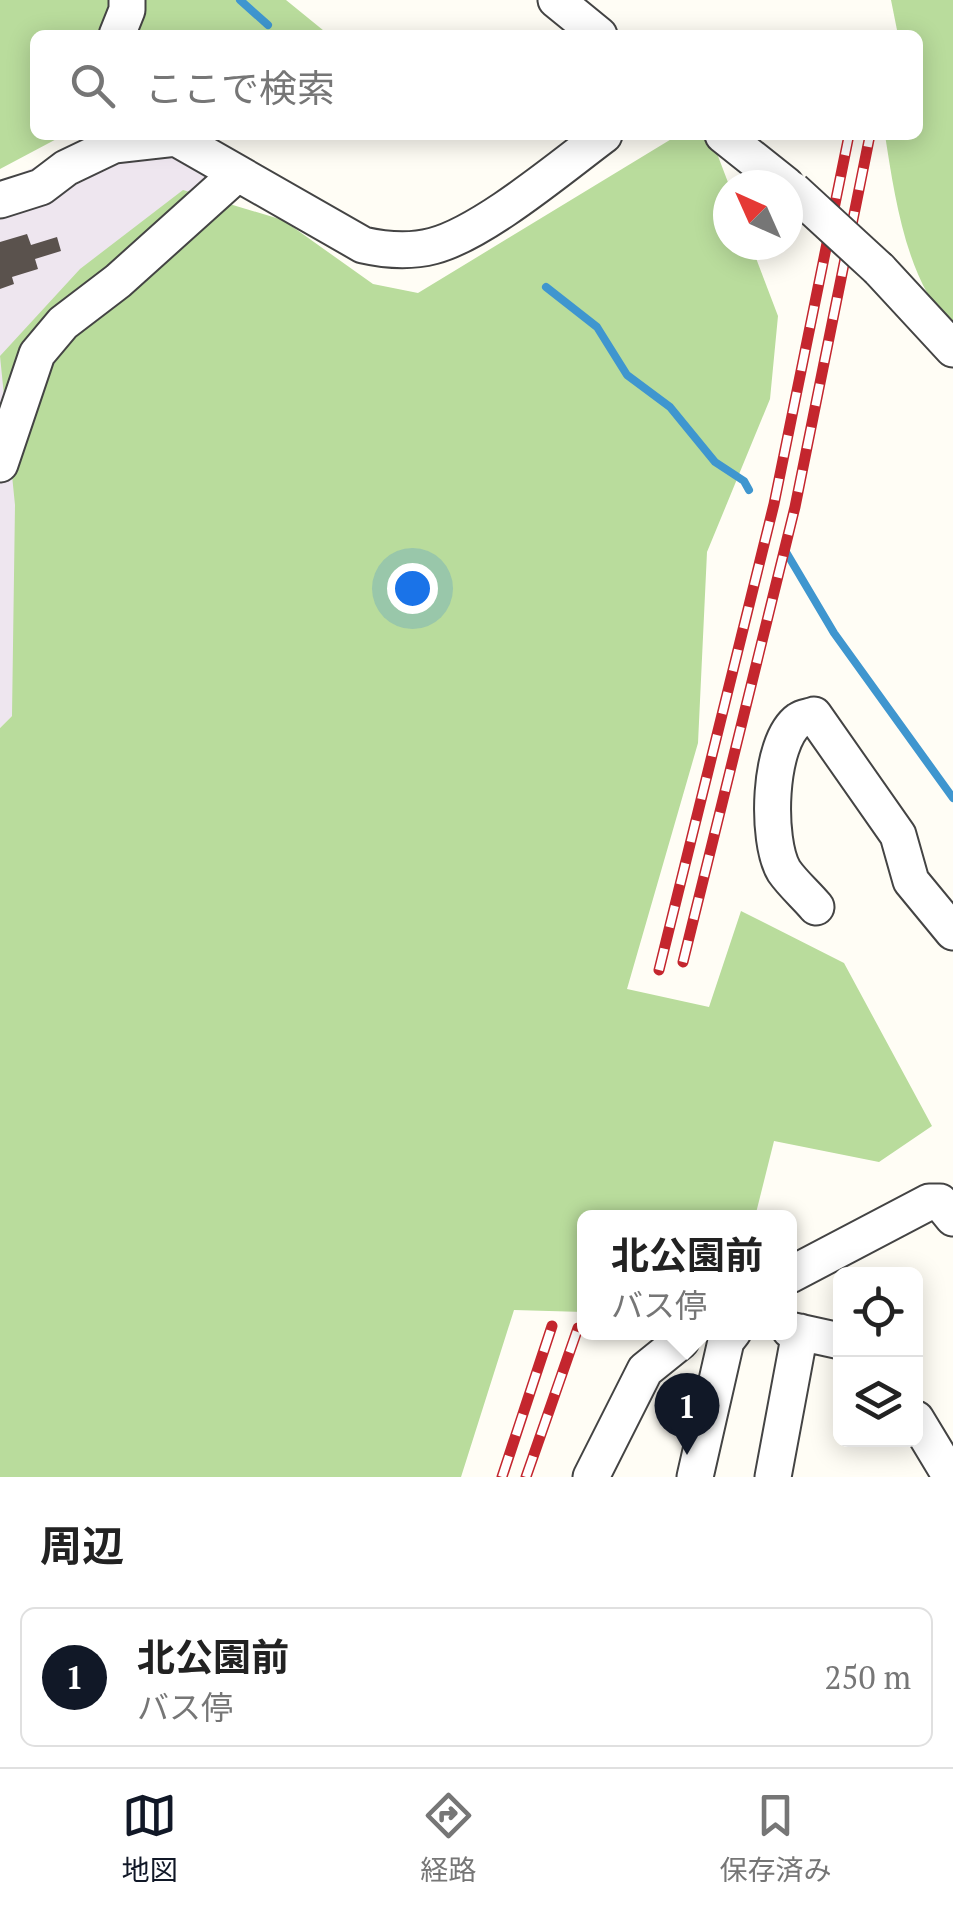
<!DOCTYPE html>
<html lang="ja">
<head>
<meta charset="utf-8">
<style>
	:root { --surface:#fff; --page:#f2f2f2; --text:#222; --muted:#767676; --line:#e0e0e0; --accent:#111827 }
	body { margin:0; font-family:"PT Serif","Noto Sans JP",serif; background:var(--page); color:var(--text) }
	.controls { position:absolute; right:30px; bottom:30px; display:grid; overflow:hidden; border-radius:15px; box-shadow:0 5px 25px #0003 }
	.controls button { width:90px; height:90px; display:grid; place-items:center; padding:0; border:0; border-bottom:2px solid var(--line); background:var(--surface); color:var(--text); font:50px sans-serif }
	.compass { position:absolute; left:713px; top:170px; width:90px; height:90px; border-radius:50%; background:var(--surface); box-shadow:0 5px 25px #0003; rotate:315deg }
	.you { position:absolute; left:412px; top:588px; width:35px; height:35px; margin:-25px; border:8px solid #fff; border-radius:50%; background:#1a73e8; box-shadow:0 0 0 15px #1a73e833 }
	.badge { display:grid; place-items:center; width:65px; height:65px; border-radius:50%; background:var(--accent); color:#fff; font-size:32px; font-weight:700 }
	.pin { position:absolute; translate:-50% -82px; filter:drop-shadow(0 2px 5px #0008) }
	.pin::after { content:''; position:absolute; top:52px; width:35px; height:30px; background:inherit; clip-path:polygon(0 0,100% 0,50% 100%) }
	.popup { position:absolute; left:577px; top:1210px; width:220px; height:130px; box-sizing:border-box; display:grid; place-content:center; border-radius:15px; background:var(--surface); filter:drop-shadow(0 2px 8px #0005); font-size:32px; white-space:nowrap; color:var(--muted) }
	.popup b { font-size:38px; color:var(--text) }
	.popup::after { content:''; position:absolute; left:50%; top:100%; margin-left:-20px; border:20px solid transparent; border-top-color:var(--surface) }
	.list { margin:0; padding:0; list-style:none }
	h2 { display:flex; justify-content:space-between; align-items:center; height:130px; margin:0; padding:0 40px; font-size:42px }
	h2 small { font-size:32px; font-weight:400; color:var(--muted) }
	.list li { display:grid; grid-template-columns:65px 1fr auto; gap:30px; align-items:center; box-sizing:border-box; height:140px; margin:0 20px 20px; padding:0 20px; border:2px solid var(--line); border-radius:15px }
	.list b { display:block; font-size:38px; white-space:nowrap }
	.list p { margin:0; font-size:32px; white-space:nowrap; color:var(--muted) }
	.list em { font-size:32px; font-style:normal; color:var(--muted) }
	.icon { flex:none; width:55px; height:55px; fill:none; stroke:currentColor; stroke-width:2; stroke-linecap:round; stroke-linejoin:round }
	.map { position:relative; flex:none; width:953px; height:1477px; overflow:hidden }
	.search { position:absolute; background:var(--surface); box-shadow:0 5px 25px #0003; left:30px; right:30px; top:30px; height:110px; display:flex; align-items:center; gap:25px; box-sizing:border-box; padding:0 35px; border-radius:15px; color:var(--muted); font-size:38px }
	.sheet { height:290px; background:var(--surface) }
	nav { display:flex; justify-content:space-around; align-items:center; box-sizing:border-box; height:140px; border-top:2px solid var(--line); background:var(--surface); font-size:28px; color:var(--muted) }
	nav a { display:grid; justify-items:center; gap:5px }
	nav .on { color:var(--accent) }
	.map>svg:first-child { display:block }
	.industrial { fill:#eee6ef }
	.forest { fill:#b9dc9c }
	.lines { fill:none; stroke-linecap:round; stroke-linejoin:round }
	.stream { stroke:#3f96cf; stroke-width:8 }
	.building { fill:#5a524d }
	.minor-casing { stroke:#444; stroke-width:39 }
	.minor { stroke:#fff; stroke-width:35 }
	.rail-casing { stroke:#c4262e; stroke-width:11 }
	.rail { stroke:#fff; stroke-width:8; stroke-dasharray:22; stroke-linecap:butt }
	.minor-bridge-casing { stroke:#444; stroke-width:39; stroke-linecap:butt }
	.minor-bridge { stroke:#fff; stroke-width:35 }
</style>
</head>
<body>
<div class="map">
<svg width="953" height="1477" viewBox="0 0 953 1477">
	<rect width="100%" height="100%" fill="#fffdf5"/>
	<path class="industrial" d="M107,136L230,152L12,716L0,728V182Z"/>
	<path class="forest" d="M0,0H286L329,35H35V135H64L0,169Z
		M891,0H953V328C906,281 895,198 885,135H918V35H898Z
		M678,135H710L729,185L728,245H751L778,316L770,399L707,552L698,743L627,989L709,1007L741,911L844,963L932,1126L879,1162L774,1141L755,1217L584,1218V1312L514,1310L461,1477H0V728L12,716L15,505L0,356L80,269L183,190L283,220L373,284L418,293Z"/>
	<g class="lines">
		<path class="stream" d="M240,0L268,25
			M546,287L597,327L627,375L670,407L715,462L744,481L749,490
			M786,552L834,633L953,798"/>
	</g>
	<path class="building" d="M27,234L31,245L57,237L61,251L35,259L38,269L12,277L14,284L0,289V242Z"/>
	<g class="lines">
		<defs>
			<path id="minor" d="M556,0L599,35
				M117,35L127,10V0
				M723,135L786,185
				M0,200L41,187L66,168L114,145L176,138L363,245C385,250 410,252 433,246C483,233 561,167 604,135
				M879,269L953,349
				M0,464L37,354L63,323L118,281L237,174
				M816,907C806,895 793,884 784,871C766,841 768,742 799,720C803,717 809,717 814,715L898,835L911,881L953,932
				M790,1275L929,1202H940L953,1218
				M790,1330L840,1341
				M916,1419L951,1477
				M591,1477L645,1370L681,1341
				M695,1477L726,1341L733,1332
				M773,1477L800,1332"/>
		</defs>
		<use href="#minor" class="minor-casing"/>
		<use href="#minor" class="minor"/>
		<defs>
			<path id="rail" d="M683,962L795,507L870,135
				M659,970L774,504L849,135
				M502,1477L552,1326
				M526,1477L578,1328"/>
		</defs>
		<use href="#rail" class="rail-casing"/>
		<use href="#rail" class="rail"/>
		<defs>
			<path id="minor-bridge" d="M793,190L879,269"/>
		</defs>
		<use href="#minor-bridge" class="minor-bridge-casing"/>
		<use href="#minor-bridge" class="minor-bridge"/>
	</g>
</svg>
<div class="controls">
<button><svg class="icon" aria-label="locate" viewBox="0 0 24 24"><circle cx="12" cy="12" r="6"/><path d="M12 2v4M12 18v4M2 12h4M18 12h4"/></svg></button>
<button><svg class="icon" aria-label="layers" viewBox="0 0 24 24"><path d="M12 4l9 5-9 5-9-5zM3 14l9 5 9-5"/></svg></button>
</div>
<svg class="compass" viewBox="-18 -18 36 36"><path d="M0-13l5 13h-10z" fill="#e53935"/><path d="M0 13l5-13h-10z" fill="#767676"/></svg>
<div class="you"></div>
<div class="pin badge" style="left:687px;top:1455px">1</div>
<div class="popup"><b>北公園前</b>バス停</div>
<div class="search"><svg class="icon" aria-label="search" viewBox="0 0 24 24"><circle cx="10" cy="10" r="6"/><path d="M15 15l6 6"/></svg>ここで検索</div>
</div>
<section class="sheet">
<h2>周辺<small></small></h2>
<ul class="list">
<li><span class="badge">1</span><div><b>北公園前</b><p>バス停</p></div><em>250 m</em></li>
</ul>
</section>
<nav>
<a class="on"><svg class="icon" aria-label="map" viewBox="0 0 24 24"><path d="M3 6l6-2 6 2 6-2v14l-6 2-6-2-6 2zM9 4v14M15 6v14"/></svg>地図</a>
<a><svg class="icon" aria-label="directions" viewBox="0 0 24 24"><path d="M12 3l9 9-9 9-9-9zM9 14v-3h6M13 9l2 2-2 2"/></svg>経路</a>
<a><svg class="icon" aria-label="saved" viewBox="0 0 24 24"><path d="M7 4h10v16l-5-4-5 4z"/></svg>保存済み</a>
</nav>
</body>
</html>
